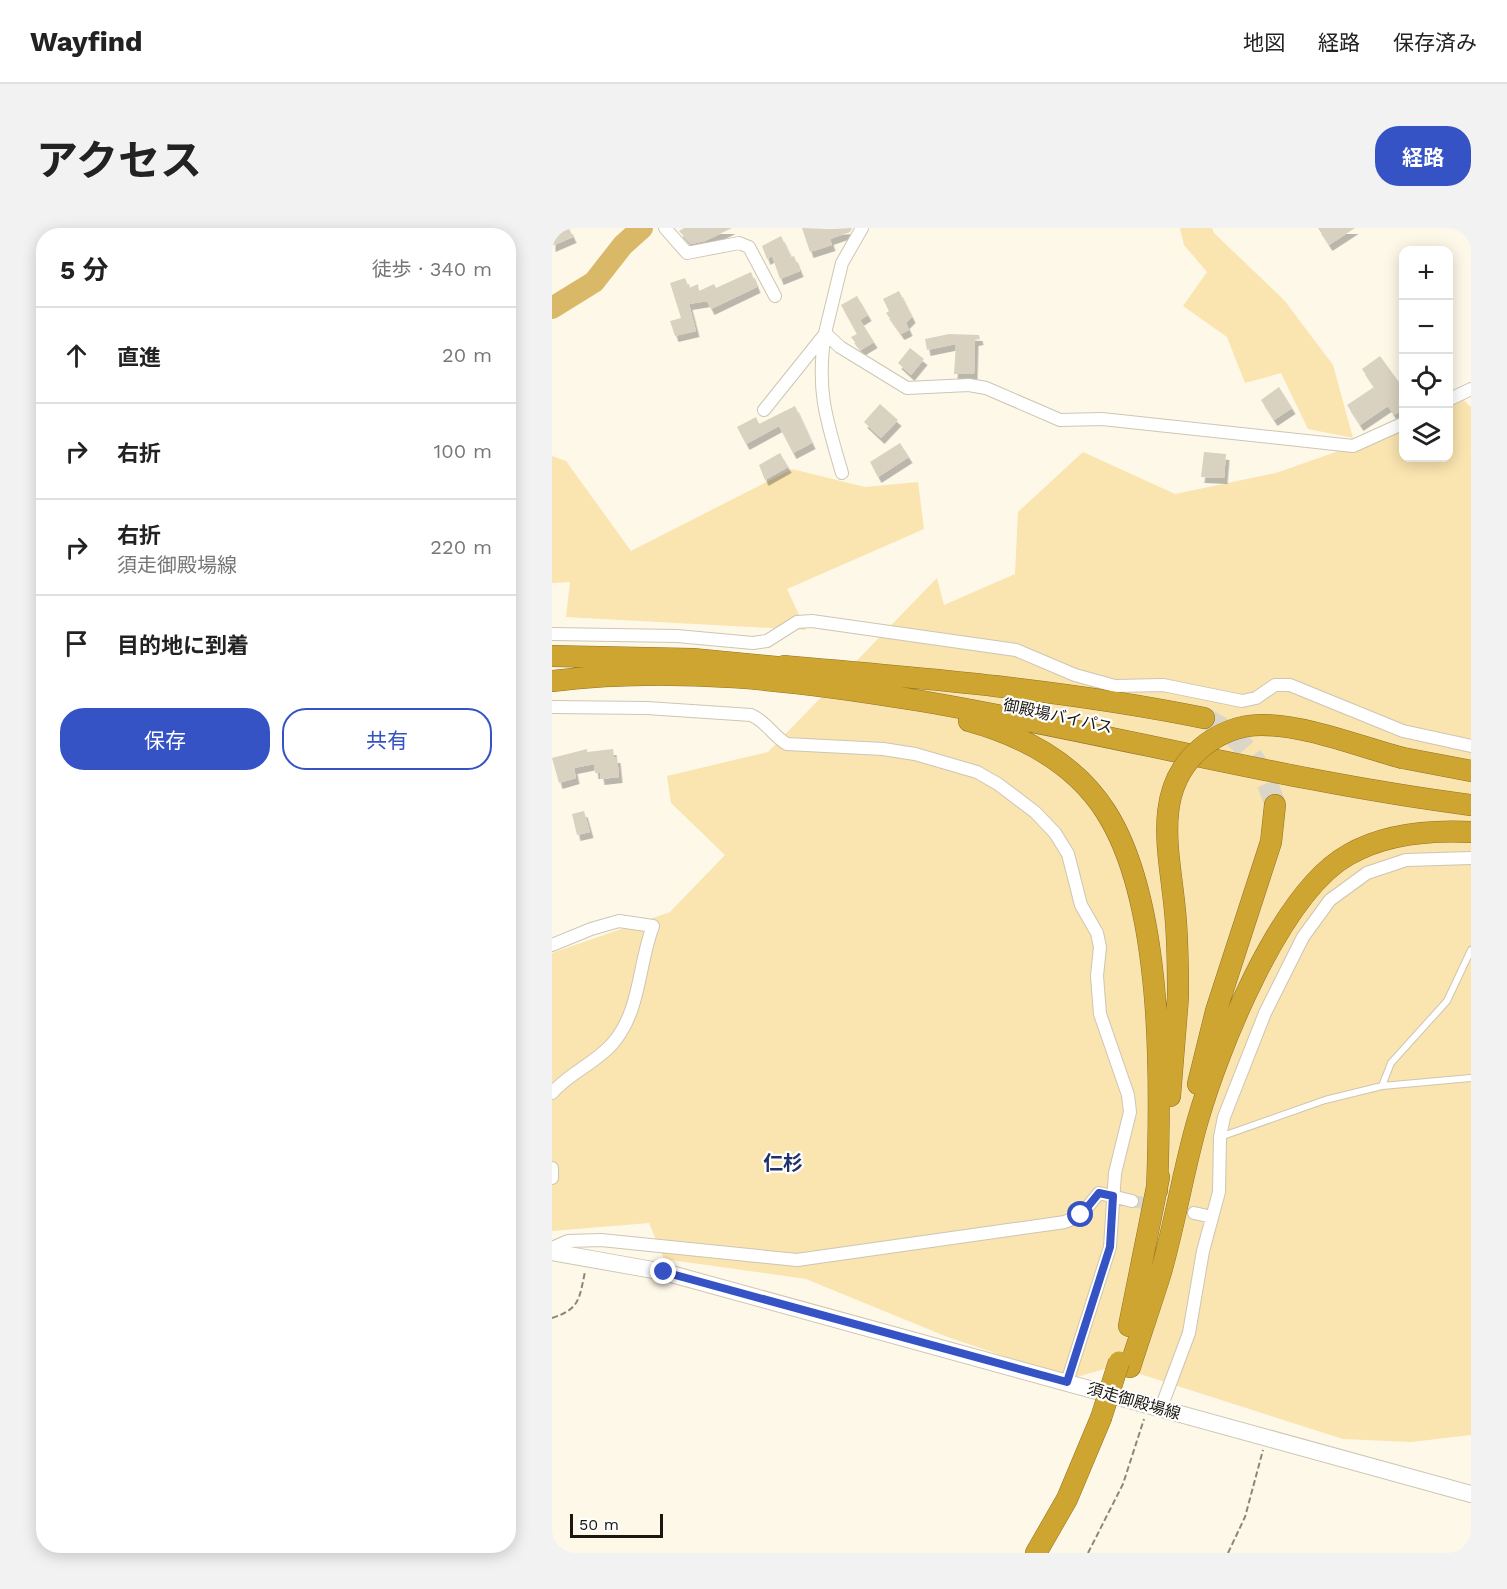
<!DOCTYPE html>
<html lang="ja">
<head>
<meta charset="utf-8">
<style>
	:root { --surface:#fff; --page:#f2f2f2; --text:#222; --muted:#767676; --line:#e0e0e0; --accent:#3553c4 }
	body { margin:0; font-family:"Work Sans","Noto Sans JP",sans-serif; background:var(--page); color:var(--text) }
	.controls { position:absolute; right:18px; top:18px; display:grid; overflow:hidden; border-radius:12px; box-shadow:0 3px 15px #0003 }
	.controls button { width:54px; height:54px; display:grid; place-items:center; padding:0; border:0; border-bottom:2px solid var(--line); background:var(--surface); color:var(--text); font:30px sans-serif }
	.scale { position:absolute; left:18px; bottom:15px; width:93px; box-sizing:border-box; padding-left:6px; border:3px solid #1a1710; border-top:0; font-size:16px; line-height:21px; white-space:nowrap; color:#1a1710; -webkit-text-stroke:4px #fff; paint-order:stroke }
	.stop { position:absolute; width:18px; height:18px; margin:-14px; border:4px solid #3553c4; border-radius:50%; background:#fff }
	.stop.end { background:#3553c4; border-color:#fff; box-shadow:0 2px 6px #0008 }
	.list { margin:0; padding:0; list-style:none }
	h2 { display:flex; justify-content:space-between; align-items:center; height:78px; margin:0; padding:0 24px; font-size:26px }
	h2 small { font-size:20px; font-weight:400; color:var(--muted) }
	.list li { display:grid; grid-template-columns:39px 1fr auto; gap:18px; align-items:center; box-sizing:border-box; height:96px; padding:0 24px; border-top:2px solid var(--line) }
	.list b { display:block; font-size:22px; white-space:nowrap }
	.list p { margin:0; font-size:20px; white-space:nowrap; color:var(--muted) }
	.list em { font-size:20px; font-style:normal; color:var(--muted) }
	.actions { display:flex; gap:12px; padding:18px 24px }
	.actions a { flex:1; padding:14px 0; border:2px solid var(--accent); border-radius:24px; text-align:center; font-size:21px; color:var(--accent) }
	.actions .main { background:var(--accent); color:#fff }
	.icon { flex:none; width:33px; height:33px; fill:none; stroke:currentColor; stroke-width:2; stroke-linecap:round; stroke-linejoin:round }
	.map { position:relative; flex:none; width:919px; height:1325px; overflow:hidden; border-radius:24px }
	header { display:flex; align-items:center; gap:36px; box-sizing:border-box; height:84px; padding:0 30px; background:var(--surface); border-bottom:2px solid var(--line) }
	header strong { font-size:28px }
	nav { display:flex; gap:33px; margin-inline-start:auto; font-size:21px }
	.intro { display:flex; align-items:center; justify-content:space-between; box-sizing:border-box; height:144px; padding:0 36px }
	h1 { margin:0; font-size:42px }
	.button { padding:15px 27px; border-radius:24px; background:var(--accent); color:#fff; font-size:21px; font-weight:700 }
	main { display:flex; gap:36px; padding:0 36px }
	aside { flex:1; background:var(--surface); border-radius:24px; box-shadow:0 3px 15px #0003 }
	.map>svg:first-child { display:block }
	.green { fill:#fae4af }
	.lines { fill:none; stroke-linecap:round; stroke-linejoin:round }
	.river { stroke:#d9b867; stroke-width:22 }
	.building { fill:#dad2c0; filter:url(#shadow) }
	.minor-tunnel { stroke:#dcd6c8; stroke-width:12; stroke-dasharray:12 6; stroke-linecap:butt }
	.motorway-tunnel { stroke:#dcd6c8; stroke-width:21; stroke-dasharray:21 10; stroke-linecap:butt }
	.service-casing { stroke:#cdc6b3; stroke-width:8 }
	.minor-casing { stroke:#cdc6b3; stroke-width:14 }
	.secondary-casing { stroke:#cdc6b3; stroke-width:18 }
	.motorway-casing { stroke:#907325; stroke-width:22 }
	.path { stroke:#8c877c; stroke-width:2; stroke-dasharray:6 3; stroke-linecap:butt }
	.service { stroke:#fff; stroke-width:6 }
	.minor { stroke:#fff; stroke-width:12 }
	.secondary { stroke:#fff; stroke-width:16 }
	.motorway { stroke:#cfa531; stroke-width:21 }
	.motorway-bridge-casing { stroke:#907325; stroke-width:22; stroke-linecap:butt }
	.motorway-bridge { stroke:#cfa531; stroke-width:21 }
	.route { stroke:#3553c4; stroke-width:8 }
	.labels { text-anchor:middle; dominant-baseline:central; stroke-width:4.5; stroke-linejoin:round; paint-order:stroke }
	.street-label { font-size:16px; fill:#1a1710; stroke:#fff }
	.quarter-label { font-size:20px; font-weight:bold; fill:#21326a; stroke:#fff }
</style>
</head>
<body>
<header>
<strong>Wayfind</strong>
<nav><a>地図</a><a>経路</a><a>保存済み</a></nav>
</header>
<div class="intro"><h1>アクセス</h1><a class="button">経路</a></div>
<main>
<aside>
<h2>5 分<small>徒歩 · 340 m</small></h2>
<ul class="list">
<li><svg class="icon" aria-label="ahead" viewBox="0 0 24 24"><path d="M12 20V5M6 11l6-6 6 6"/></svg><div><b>直進</b></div><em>20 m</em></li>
<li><svg class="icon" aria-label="right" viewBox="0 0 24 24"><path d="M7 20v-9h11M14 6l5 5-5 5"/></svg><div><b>右折</b></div><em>100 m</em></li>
<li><svg class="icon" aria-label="right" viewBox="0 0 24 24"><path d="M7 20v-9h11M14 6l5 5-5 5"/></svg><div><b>右折</b><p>須走御殿場線</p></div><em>220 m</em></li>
<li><svg class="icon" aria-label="arrive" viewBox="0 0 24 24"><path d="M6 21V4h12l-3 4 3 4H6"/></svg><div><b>目的地に到着</b></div></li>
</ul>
<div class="actions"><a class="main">保存</a><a>共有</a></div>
</aside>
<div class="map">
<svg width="919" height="1325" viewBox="0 0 919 1325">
	<defs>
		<filter id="shadow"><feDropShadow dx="3.5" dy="6" stdDeviation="0" flood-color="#0004"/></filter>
	</defs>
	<rect width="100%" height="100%" fill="#fef8e9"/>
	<path class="green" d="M628,0H660L662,5L732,72L781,137L801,210L756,201L729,145L693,155L675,109L631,78L655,44L632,17Z
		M906,167L919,179V1207L859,1214L791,1211L563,1138L518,1151L393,1108L254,1051L112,1031L97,995L0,1003V725L118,684L173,627L119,575L115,548L216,524L385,350L392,377L463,346L466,284L531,224L623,266L724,245L801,218L851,194L852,230H896L897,172Z
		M0,228L14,233L79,323L240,241L313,259L366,254L372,301L235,361L254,402L14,389L18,354L0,355Z"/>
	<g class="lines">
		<path class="river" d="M0,80L42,54L71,17L90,0"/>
	</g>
	<path class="building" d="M0,0H17L21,9L0,18Z
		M132,0H180L153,13L139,16L127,3Z
		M250,0L278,1L300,0L298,4L278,11L280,17L258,24Z
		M766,0H803L777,17Z
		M229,8L239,29L242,28L248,43L228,51L220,28L215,31L210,18Z
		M199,44L205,59L159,81L155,73L137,76L144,103L123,108L118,93L129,90L118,55L133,50L137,60L146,56L147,63L162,56L164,60Z
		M347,63L360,89L354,95L357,102L349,106L334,85L337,83L331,71Z
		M305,68L316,87L308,92L322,114L309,122L299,109L305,106L289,77Z
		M397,106L427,107L428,111L423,112L422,146H402L404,116L375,122L373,111Z
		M358,120L372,131L359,147L346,135Z
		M828,128L852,161V181L842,187L836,178L808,197L795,177L822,159L810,141Z
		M727,159L740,180L722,192L709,172Z
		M328,176L346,192L329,210L312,194Z
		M243,178L260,215L241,225L227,198L194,216L185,199L204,189L207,196Z
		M348,215L357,229L326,249L318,234Z
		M652,224L674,226L672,250L649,249Z
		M228,225L236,239L213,252L207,237Z
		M35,521V524L61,521L62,529H65L67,549L49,551L48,545H43L42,536L22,540L24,550L7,555L0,530Z
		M32,583L38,604L25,607L20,586Z"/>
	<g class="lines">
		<path class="minor-tunnel" d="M580,973L629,982"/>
		<path class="motorway-tunnel" d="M652,490C691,508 711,537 723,577"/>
		<defs>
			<path id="service" d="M830,858L839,835L895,773L919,722
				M668,909L773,872L830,858L919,850"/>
			<path id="minor" d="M113,0L135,25L187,15L197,19L223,68
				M310,0L290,35L273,105L288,119L355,160L417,157L434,160L508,192L550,191L801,218L852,195
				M273,105C264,161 274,191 290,245
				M896,172L919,161
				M212,182L273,106
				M0,406L125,408L201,415L215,413L245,394L260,393L464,422L523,447L563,458L611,457L690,473L704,470L723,457H738L851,503L919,518
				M0,479L95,480L199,487C214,493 221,508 235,516L331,521L363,526L425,544L446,556L483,584L503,605L516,626L529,677L545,705L548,719L545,748L548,786L576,867L578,884L563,945L558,1019L515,1154
				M0,717L39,701L67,693L101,698C86,737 89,782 61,815C44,835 17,845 0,865
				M0,940V950
				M642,985L660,989
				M0,1020L16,1013L49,1012L245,1032L513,994L529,987L547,965L580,973
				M609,1180L637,1105L651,1023L667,964L668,909L672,889L713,785L751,709L778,672L815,645L854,632L919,630"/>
			<path id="secondary" d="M0,1024L112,1044L919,1266"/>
			<path id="motorway" d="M0,428L141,431L245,441
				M232,438C372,450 514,462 652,490
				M0,453C122,438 243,452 363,472C549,503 732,553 919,577
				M417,493C471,508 523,535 554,584C612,675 609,856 605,962
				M851,530L919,543
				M646,856L664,783L719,614L723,577
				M618,868L626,769
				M577,1098L607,949
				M578,1139C588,1108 599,1076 609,1044C623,995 631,944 645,895C666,821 728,665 796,627C832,606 878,602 919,604
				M484,1325L515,1271L549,1190"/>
		</defs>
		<use href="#service" class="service-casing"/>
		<use href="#minor" class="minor-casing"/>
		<use href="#secondary" class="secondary-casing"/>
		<use href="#motorway" class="motorway-casing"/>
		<path class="path" d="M0,1090C28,1081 27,1071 33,1044
			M536,1325L571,1256L592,1191
			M676,1325L693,1289L711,1222"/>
		<use href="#service" class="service"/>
		<use href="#minor" class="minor"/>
		<use href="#secondary" class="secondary"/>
		<use href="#motorway" class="motorway"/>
		<defs>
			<path id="motorway-bridge" d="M626,769C626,741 626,712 623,683C618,627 599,563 648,521C665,506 687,497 710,497C755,497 808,519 851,530
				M549,1190L567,1134"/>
		</defs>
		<use href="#motorway-bridge" class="motorway-bridge-casing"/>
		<use href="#motorway-bridge" class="motorway-bridge"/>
	</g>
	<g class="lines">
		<path class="route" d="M112,1044L515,1154L558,1019L561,968L547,965L529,987"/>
	</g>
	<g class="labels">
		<g class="street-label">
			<text transform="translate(506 488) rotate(12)">御殿場バイパス</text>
			<text transform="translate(582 1173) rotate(16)">須走御殿場線</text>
		</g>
		<g class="quarter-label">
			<text x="231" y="935">仁杉</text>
		</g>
	</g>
</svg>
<div class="controls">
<button>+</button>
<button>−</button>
<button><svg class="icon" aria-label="locate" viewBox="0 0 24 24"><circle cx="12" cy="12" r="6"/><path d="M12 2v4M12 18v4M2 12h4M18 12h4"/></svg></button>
<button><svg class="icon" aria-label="layers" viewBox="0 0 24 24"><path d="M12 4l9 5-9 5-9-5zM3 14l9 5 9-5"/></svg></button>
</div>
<div class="scale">50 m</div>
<div class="stop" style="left:529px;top:987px"></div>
<div class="stop end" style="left:112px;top:1044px"></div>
</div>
</main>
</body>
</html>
